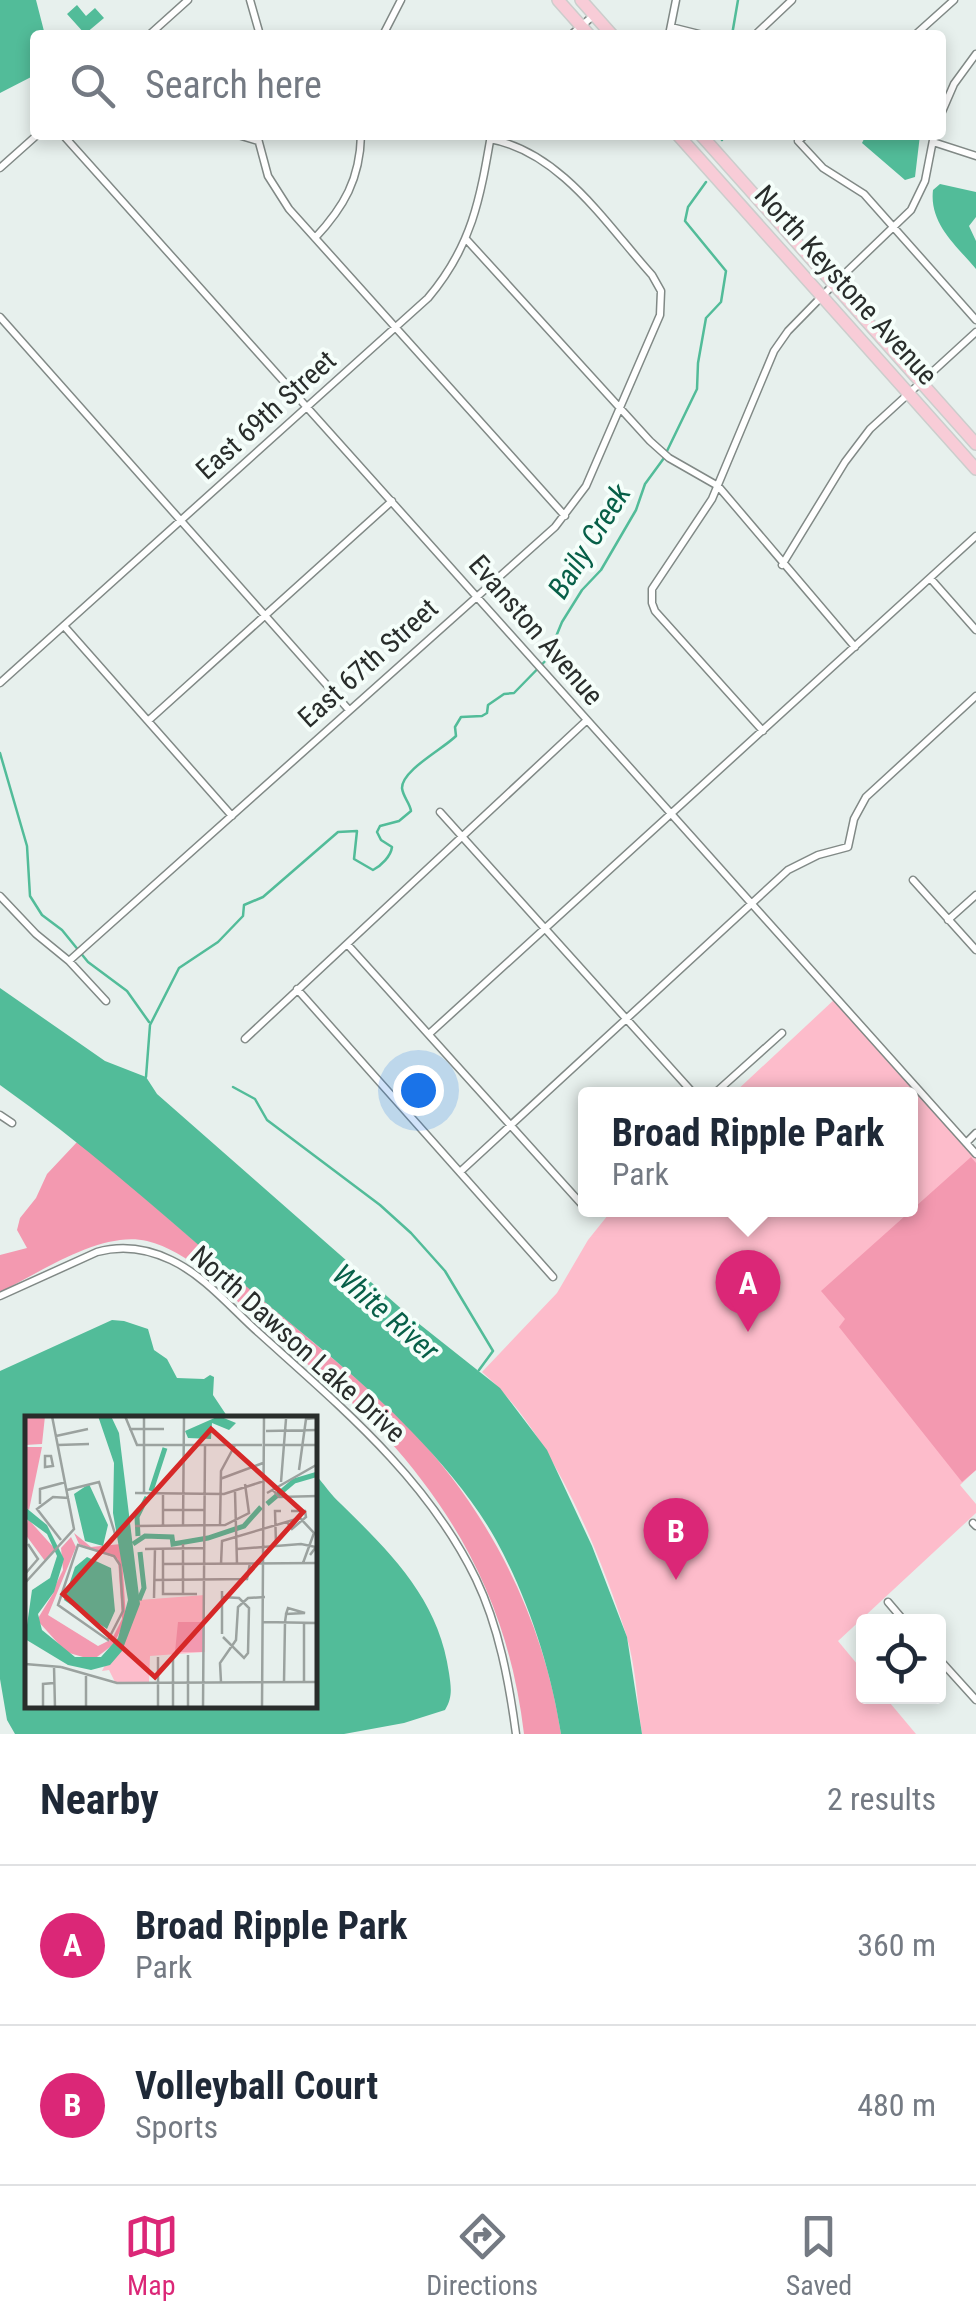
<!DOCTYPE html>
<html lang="en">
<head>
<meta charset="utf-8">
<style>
	:root { --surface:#fff; --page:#f2f2f3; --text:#1f2937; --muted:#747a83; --line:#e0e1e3; --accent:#db2777 }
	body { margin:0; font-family:"Roboto Condensed",sans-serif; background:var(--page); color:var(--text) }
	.controls { position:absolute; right:30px; bottom:30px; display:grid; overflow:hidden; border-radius:10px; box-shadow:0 5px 15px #0003 }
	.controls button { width:90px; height:90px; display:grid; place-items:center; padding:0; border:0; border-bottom:2px solid var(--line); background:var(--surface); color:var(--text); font:50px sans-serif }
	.you { position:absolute; left:418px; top:1090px; width:35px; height:35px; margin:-25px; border:8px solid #fff; border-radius:50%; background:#1a73e8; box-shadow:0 0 0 15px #1a73e833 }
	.badge { display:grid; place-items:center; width:65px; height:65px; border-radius:50%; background:var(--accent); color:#fff; font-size:32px; font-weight:700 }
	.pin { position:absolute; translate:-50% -82px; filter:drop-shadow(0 2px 5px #0008) }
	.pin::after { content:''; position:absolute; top:52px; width:35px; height:30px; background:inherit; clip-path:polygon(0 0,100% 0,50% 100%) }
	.popup { position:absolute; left:578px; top:1087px; width:340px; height:130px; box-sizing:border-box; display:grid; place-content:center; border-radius:10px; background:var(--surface); filter:drop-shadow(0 2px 8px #0005); font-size:32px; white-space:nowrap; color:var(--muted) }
	.popup b { font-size:38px; color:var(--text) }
	.popup::after { content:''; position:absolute; left:50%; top:100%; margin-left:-20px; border:20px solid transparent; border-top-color:var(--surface) }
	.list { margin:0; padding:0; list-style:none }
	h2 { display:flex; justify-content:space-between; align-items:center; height:130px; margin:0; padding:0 40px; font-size:42px }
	h2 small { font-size:32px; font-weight:400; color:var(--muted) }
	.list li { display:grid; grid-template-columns:65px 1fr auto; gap:30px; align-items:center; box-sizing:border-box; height:160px; padding:0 40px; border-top:2px solid var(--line) }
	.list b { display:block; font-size:38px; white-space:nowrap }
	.list p { margin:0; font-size:32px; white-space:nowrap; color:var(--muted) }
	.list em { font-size:32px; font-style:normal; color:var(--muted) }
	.icon { flex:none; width:55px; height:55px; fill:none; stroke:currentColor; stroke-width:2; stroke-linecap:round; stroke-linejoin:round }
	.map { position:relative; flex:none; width:976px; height:1734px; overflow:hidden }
	.search { position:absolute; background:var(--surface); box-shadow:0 5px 15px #0003; left:30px; right:30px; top:30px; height:110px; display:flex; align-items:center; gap:25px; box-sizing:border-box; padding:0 35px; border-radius:10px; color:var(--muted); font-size:38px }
	.sheet { height:450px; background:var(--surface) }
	nav { display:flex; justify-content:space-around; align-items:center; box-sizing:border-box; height:140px; border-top:2px solid var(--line); background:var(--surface); font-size:28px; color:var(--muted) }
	nav a { display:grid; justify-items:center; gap:5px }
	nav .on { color:var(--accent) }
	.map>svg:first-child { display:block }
	.green { fill:#fdbccb }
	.forest { fill:#f399b0 }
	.water { fill:#52bc99 }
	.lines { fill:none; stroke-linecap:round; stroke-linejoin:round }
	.stream { stroke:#52bc99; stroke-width:2.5 }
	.street-casing { stroke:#818986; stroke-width:9 }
	.primary-casing { stroke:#cccdcc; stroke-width:14 }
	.street { stroke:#fff; stroke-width:6 }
	.primary { stroke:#f8ccd7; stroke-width:11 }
	.labels { text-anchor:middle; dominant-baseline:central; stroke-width:8; stroke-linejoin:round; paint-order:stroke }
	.street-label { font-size:28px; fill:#292d2b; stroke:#f5fefa }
	.water-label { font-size:30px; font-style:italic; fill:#075f48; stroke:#f5fefa }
	.inset-river { fill:none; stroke:#52bc99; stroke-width:5 }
	.inset-road { fill:none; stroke:#9ba29f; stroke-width:2.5 }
	.view { fill:#d62828; fill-opacity:0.15; stroke:#d62828; stroke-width:5 }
	.inset-edge { fill:none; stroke:#292d2b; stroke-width:5 }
</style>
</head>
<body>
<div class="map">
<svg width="976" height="1734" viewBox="0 0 976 1734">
	<rect width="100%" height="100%" fill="#e7f0ed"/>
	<path class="green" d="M836,998L976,1154V1470L960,1485L976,1504V1513L838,1641L863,1671L864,1696L885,1697L916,1734H642C637,1702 636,1666 626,1634C599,1550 550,1430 482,1372L557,1293L588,1240L612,1210H910V1094H733Z"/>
	<path class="forest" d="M78,1141C139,1192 197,1244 257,1295C309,1340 365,1382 412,1431C491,1514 544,1621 561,1734H524C510,1616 465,1525 386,1437C351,1398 307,1365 268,1330C233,1299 195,1253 147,1241C102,1230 41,1272 0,1292V1255L27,1248L17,1230L20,1218L36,1198L47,1174Z
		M971,1157L976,1163V1470L962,1482L839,1327L845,1319L821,1291Z"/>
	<path class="water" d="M0,0H36L45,35H35V75L0,93Z
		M77,5L86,16L95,8L104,18L85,34L67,14Z
		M866,135H920L915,177L905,180L862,143Z
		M940,184L976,192V217L969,226L976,241V269C957,246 929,224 933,190Z
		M0,988L105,1061L146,1077L157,1094L413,1319L500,1388L547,1450L592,1546L627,1637L642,1734H561C551,1669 528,1598 496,1540C475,1502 443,1464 412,1432C362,1379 302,1334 247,1287C166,1217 88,1147 0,1085Z
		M112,1320L124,1321L148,1329L154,1350L167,1359L177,1378L204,1379L210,1375L214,1377L213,1395L229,1419H28V1706H315V1474C324,1484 331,1495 341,1504C391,1553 439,1600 449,1673C451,1687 453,1697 445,1710L404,1723L344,1734H15L7,1720L0,1679V1371Z"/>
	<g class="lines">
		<path class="stream" d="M732,35L738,0
			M722,140L723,135
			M667,451L697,389L698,363L706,318L721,302L726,271L685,221L688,207L706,182
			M0,753L27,846L30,896L42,915L62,930L88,962L127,991L149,1022
			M146,1077L150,1025L179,968L218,942L243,916L244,905L263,897L338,832L357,831L354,859L373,870C381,866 391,856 392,847L381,840L377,832L380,826L399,821L411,811C410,803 403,797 402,788C402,770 443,749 456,736L455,727L461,717L482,716L487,713L488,705L504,694L514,693L556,650L555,639L562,622L582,590L601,570L636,510L645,484L664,458
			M233,1087L255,1099L267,1120L380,1205L411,1233L445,1271L493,1351L479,1370"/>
		<defs>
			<path id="street" d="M250,0L260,35
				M671,27L703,35
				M149,35L188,0
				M383,35L401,0
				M571,35L594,15
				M669,35L676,0
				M755,35L792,0
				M915,35L954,0
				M941,114L954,84L976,54
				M63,135L976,1154
				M238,135L258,141
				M257,135L268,176L289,209L565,516
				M805,135L798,141L823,168L864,194L976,320
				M933,142L976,156
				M0,168L37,135
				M315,238C344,207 360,179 361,135
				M466,239L650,441L669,458L718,486L855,647
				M0,317L349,710
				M782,565L845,462L870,429L976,332
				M930,578L976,630
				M64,626L232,816
				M0,683L428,298C472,246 480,199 491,135
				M149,720L392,501
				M763,731L655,611L652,603V589L712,499L774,351L788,331L834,284L911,210L925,181L934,135
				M440,812L694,1094
				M913,880L976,950
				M0,896L36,934L69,961L106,1001
				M948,920L976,895
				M347,944L586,1209
				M69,961L555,527L586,486L660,315L661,291L652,275C606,224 561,152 490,139
				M297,989L553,1277
				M429,1034L976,536
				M245,1039L586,721
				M714,1094L782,1033
				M0,1115L12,1123
				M966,1143L976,1133
				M461,1171L788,870L818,855L848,847L854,819L866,797L976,696
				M0,1296L97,1252C122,1245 148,1249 171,1260C205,1276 231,1308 259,1333C341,1407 427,1478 476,1579C499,1627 509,1682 516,1734
				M973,1523L976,1526
				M888,1602L905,1622
				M938,1658L976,1700"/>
			<path id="primary" d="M558,0L589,35
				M581,0L612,35
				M678,135L976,469
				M701,135L976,444"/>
		</defs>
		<use href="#street" class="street-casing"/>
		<use href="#primary" class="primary-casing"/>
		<use href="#street" class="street"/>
		<use href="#primary" class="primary"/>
	</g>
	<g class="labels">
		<g class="street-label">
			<text transform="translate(846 285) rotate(48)">North Keystone Avenue</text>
			<text transform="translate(266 415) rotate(-42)">East 69th Street</text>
			<text transform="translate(536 630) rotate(49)">Evanston Avenue</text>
			<text transform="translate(368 663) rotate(-42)">East 67th Street</text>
			<text transform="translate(298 1344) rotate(42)">North Dawson Lake Drive</text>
		</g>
		<g class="water-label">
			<text transform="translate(589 541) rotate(-58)">Baily Creek</text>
			<text transform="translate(386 1312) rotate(41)">White River</text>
		</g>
	</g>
	<g transform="translate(25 1416)">
		<rect width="292" height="292" fill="#e7f0ed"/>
		<path d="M180,179V236L125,240L124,266H90L84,254L77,255L114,184Z" fill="#fdbccb"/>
		<path d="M20,0L17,28L0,29L1,0ZM0,31H17L4,94L0,91ZM3,103L31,134L20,145L0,118ZM49,117L66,131L96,128L101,202L89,228L68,244L41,236L12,204L29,176L22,181L14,173L30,170L38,154L36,132L46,121L51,131L23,199L73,230L87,223L97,203L93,143L54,128ZM153,206H179V236H150Z" fill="#f399b0"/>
		<path d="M73,0H86L94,17L115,188L97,235L85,249L66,254L43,249L0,223L7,174L25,162L32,140L22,118L0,102V91L22,109L39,143L29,176L13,198L17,214L50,241H76L93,222L103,184L88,97L89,47ZM194,0L211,7L204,14L187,7L186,23L163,22L160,15ZM64,68L83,109L78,130L60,125L49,78ZM62,141L86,152L90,195L82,213L39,184L50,151Z" fill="#52bc99"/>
		<path class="inset-river" d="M126,75L140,32M242,88L269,65L293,58M113,120L112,101L122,81M108,128L120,120L147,121L148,128L183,122L219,110L236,91M114,184L119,172L115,136"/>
		<path class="inset-road" d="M100,0L112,29H237M104,13H139M241,15L293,14M31,20L63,13M33,29L64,28M239,29H293M20,40H26L28,50L20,51ZM274,54L281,3L293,2M195,63L238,47M256,66L261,3M247,73L254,81L293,80M42,74L74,66L91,121M210,76L212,148M110,77L199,78L239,65M242,77L293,48M119,78V0M15,88V73L41,66M138,94H180M262,106L267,113L281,101L280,95H266M110,110L200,109L224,97L220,68M138,110V78M158,110L159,0M195,110L196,55L210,29M36,124L12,93L28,81L44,82M251,128L250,95H256M53,129L89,140L95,149L98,195L83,224L33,189ZM138,132V178H172M120,133L180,132M212,133L276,128L291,131L285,139M138,148L293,147M196,148L197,125L275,102L289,117L278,147M0,158L13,143L3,128M129,164L222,163L225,147M0,167L49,113L27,0M158,178V128M197,181L214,182L224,192L223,237L219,242L198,221M129,182L130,132M238,206L293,207M197,218V175M163,239V292M133,241V292M148,241V292M0,248L36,251M29,250L30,292M36,251L92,267L293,266M61,260V292M196,266L195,247L211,224L213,191L223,182L240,181M259,266L260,206L261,199V198L263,192L280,197L261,198M279,266V207M18,292V268L29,267M178,292L180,29M237,292L239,0"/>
		<path class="view" d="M186,13L278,96L130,261L38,178Z"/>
		<rect width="292" height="292" class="inset-edge"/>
	</g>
</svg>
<div class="controls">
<button><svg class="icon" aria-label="locate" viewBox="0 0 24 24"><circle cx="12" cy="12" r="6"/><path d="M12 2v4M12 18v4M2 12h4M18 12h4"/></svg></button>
</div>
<div class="you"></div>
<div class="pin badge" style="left:748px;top:1332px">A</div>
<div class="popup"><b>Broad Ripple Park</b>Park</div>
<div class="pin badge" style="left:676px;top:1580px">B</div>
<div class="search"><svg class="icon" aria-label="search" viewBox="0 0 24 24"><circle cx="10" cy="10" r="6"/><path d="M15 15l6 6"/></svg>Search here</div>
</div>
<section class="sheet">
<h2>Nearby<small>2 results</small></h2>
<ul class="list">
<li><span class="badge">A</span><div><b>Broad Ripple Park</b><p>Park</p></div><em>360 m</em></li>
<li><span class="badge">B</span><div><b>Volleyball Court</b><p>Sports</p></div><em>480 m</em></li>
</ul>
</section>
<nav>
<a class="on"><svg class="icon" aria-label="map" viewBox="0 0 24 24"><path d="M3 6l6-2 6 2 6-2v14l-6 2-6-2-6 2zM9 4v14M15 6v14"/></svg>Map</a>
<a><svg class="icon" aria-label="directions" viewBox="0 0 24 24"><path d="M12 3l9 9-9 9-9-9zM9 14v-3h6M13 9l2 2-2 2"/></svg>Directions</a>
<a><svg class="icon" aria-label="saved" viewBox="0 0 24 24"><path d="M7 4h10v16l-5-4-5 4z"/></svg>Saved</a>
</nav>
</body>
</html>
